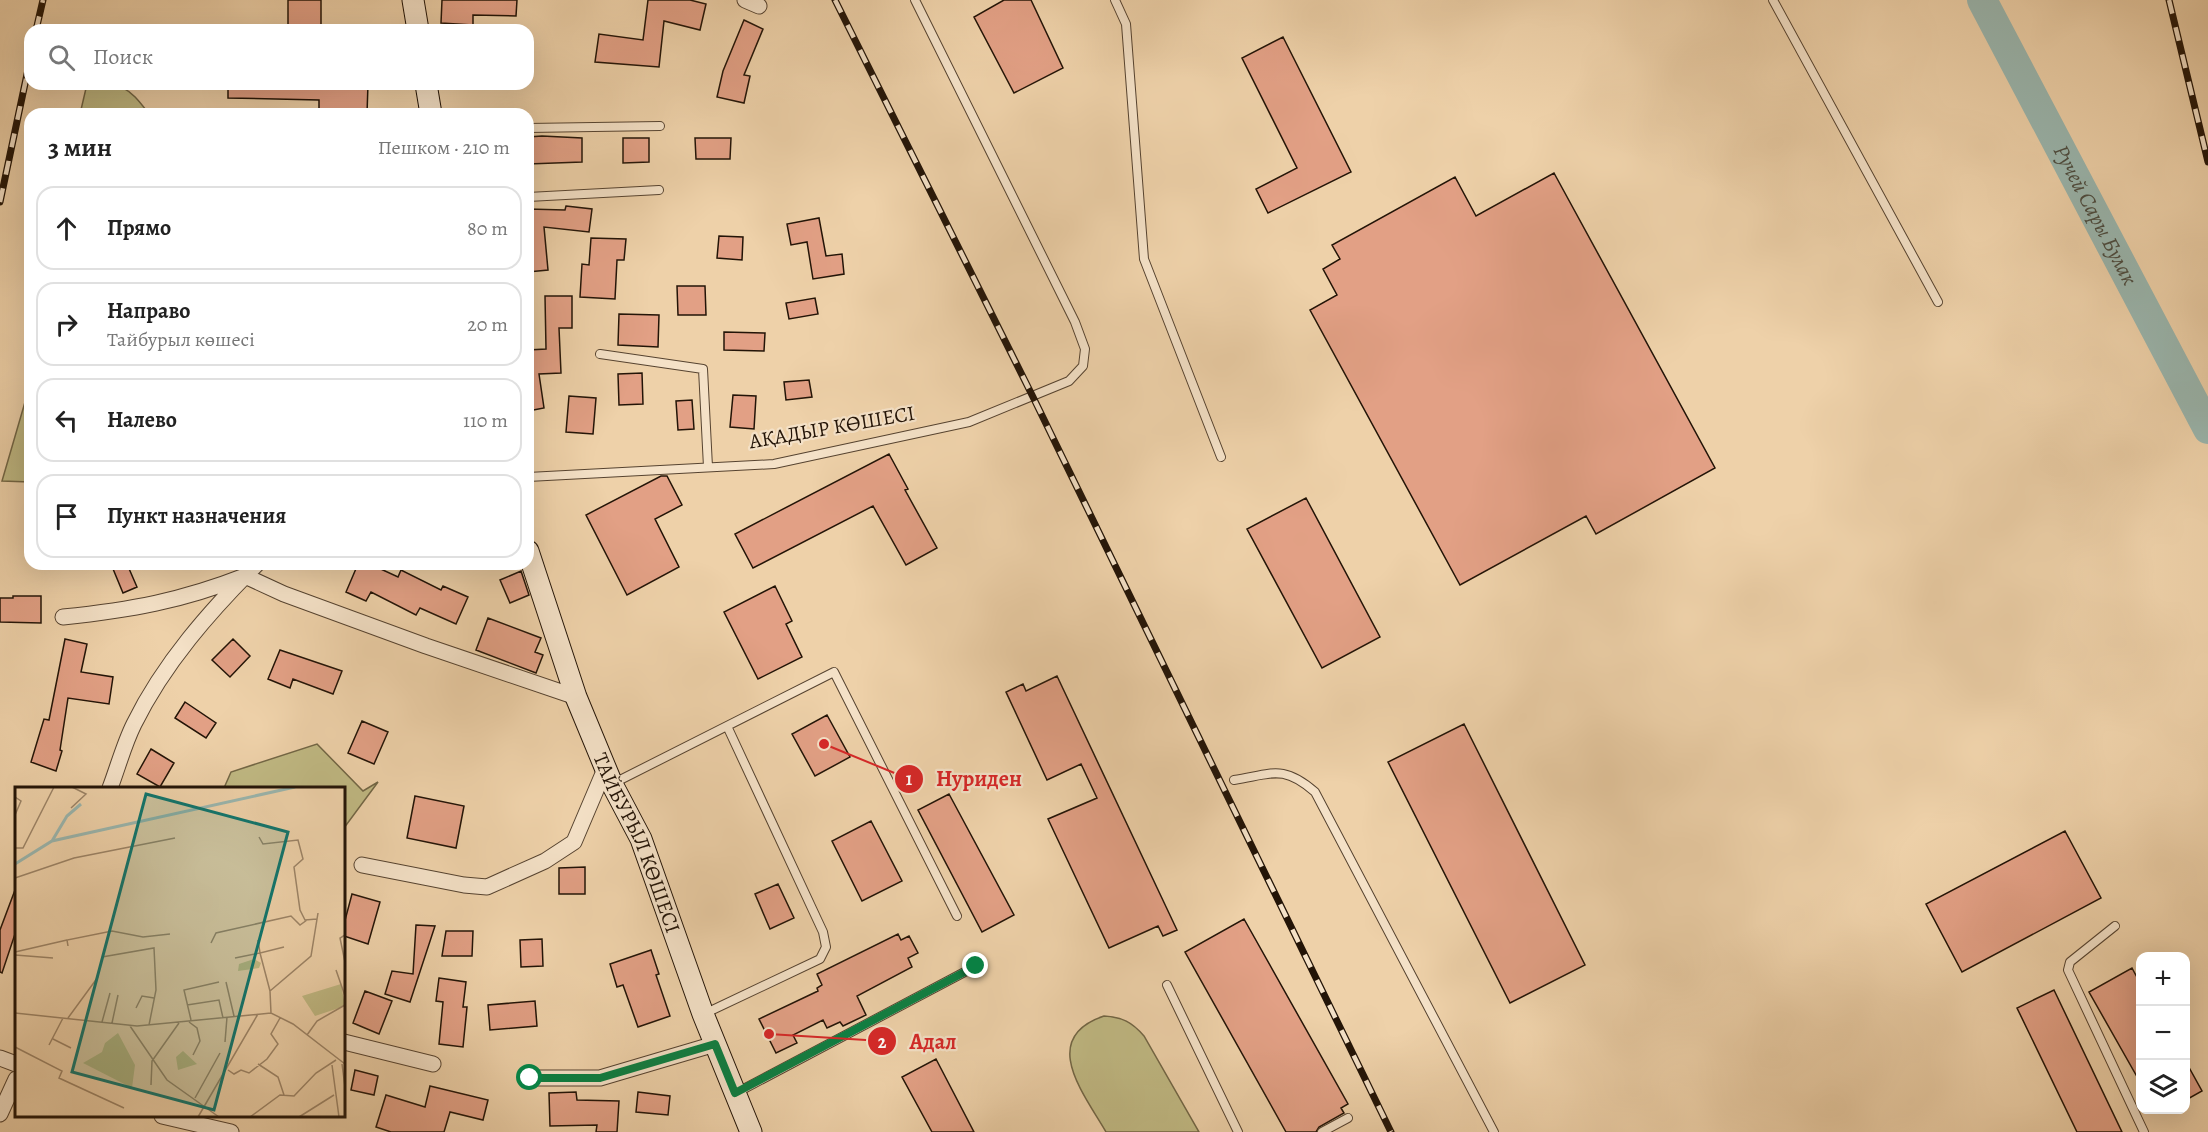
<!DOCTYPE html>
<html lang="ru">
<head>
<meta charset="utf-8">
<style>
	:root { --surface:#fff; --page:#f2f2f2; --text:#222; --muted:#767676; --line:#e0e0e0 }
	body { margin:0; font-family:Alegreya,serif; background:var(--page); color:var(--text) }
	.controls { position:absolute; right:18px; bottom:18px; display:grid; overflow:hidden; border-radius:12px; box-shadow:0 6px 24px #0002 }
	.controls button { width:54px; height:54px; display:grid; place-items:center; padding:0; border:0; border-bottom:2px solid var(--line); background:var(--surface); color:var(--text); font:30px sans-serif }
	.stop { position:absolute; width:18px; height:18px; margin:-14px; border:4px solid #0b8043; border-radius:50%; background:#fff }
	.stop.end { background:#0b8043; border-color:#fff; box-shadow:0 2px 6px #0008 }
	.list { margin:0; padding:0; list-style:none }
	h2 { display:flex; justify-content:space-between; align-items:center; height:78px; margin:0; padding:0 24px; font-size:26px }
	h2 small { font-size:20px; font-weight:400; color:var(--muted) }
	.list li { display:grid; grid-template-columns:39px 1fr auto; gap:18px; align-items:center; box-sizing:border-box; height:84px; margin:0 12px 12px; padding:0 12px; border:2px solid var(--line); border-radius:18px }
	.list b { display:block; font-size:22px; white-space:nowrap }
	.list p { margin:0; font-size:20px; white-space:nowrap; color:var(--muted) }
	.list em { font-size:20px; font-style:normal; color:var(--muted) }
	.icon { flex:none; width:33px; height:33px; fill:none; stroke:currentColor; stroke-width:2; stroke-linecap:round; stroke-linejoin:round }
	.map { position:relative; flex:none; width:2208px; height:1132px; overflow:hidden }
	.search { position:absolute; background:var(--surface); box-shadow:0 6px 24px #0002; left:24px; top:24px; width:510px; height:66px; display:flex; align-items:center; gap:15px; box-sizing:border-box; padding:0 21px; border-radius:18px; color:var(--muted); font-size:22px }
	.panel { position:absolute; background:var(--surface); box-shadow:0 6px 24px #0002; left:24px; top:108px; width:510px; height:462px; border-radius:18px }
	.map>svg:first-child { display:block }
	.green { fill:#c0b983; stroke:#726645; stroke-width:1.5 }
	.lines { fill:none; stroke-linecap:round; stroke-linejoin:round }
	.river { stroke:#9ab6ae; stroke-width:30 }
	.building { fill:#e2a085; stroke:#231407; stroke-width:1.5 }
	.lane-casing { stroke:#564330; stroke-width:10 }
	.street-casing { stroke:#564330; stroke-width:17 }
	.secondary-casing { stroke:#231407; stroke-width:23 }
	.lane { stroke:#f4e1c7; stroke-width:8 }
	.street { stroke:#f4e1c7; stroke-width:15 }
	.secondary { stroke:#f4e1c7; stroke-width:21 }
	.rail-casing { stroke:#231407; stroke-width:7 }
	.rail { stroke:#f4e1c7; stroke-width:4.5; stroke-dasharray:14; stroke-linecap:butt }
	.route { stroke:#0b8043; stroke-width:8 }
	.labels { text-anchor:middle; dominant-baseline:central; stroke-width:4.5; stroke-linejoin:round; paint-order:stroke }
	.street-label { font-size:21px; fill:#231407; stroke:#f4e1c7 }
	.water-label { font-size:22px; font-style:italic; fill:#4d4d41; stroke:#f4e1c7 }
	.inset-river { fill:none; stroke:#9ab6ae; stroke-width:3 }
	.inset-road { fill:none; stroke:#9d8568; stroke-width:1.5 }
	.view { fill:#0f766e; fill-opacity:0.15; stroke:#0f766e; stroke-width:3 }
	.inset-edge { fill:none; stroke:#231407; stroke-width:3 }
	.leader { fill:none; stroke:#d62828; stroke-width:2 }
	.callout-dot { fill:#d62828; stroke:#f4e1c7; stroke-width:2 }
	.mark-label { font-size:18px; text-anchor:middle; font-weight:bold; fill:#fff }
	.callout-label { font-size:22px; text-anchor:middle; font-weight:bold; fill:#d62828; stroke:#f4e1c7; stroke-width:4.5; stroke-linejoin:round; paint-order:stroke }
</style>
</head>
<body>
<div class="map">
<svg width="2208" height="1132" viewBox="0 0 2208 1132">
	<rect width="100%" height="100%" fill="#eed1a9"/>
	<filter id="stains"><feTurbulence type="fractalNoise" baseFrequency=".00333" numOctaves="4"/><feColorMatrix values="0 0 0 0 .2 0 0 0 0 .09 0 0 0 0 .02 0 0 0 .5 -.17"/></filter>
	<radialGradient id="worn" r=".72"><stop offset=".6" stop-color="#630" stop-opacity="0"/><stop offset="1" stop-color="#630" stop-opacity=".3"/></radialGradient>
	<path class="green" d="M87,84C123,84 127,85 149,114H80Z
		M30,385V482L2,481Z
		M317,744L363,791L378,782L344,828V788H224L231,772Z
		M1104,1016C1122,1017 1132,1022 1144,1036L1199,1132H1106C1084,1094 1038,1038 1104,1016Z"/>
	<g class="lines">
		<path class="river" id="s1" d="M1982,0L2208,429"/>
	</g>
	<path class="building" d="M288,0H321V30H288Z
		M442,0H517L516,16L473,15V25L441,23Z
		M648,0H690L706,4L700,30L664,21L659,67L595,62L599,34L643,40Z
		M1004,0H1031L1063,68L1014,93L974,17Z
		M744,20L763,29L744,75L750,76L744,103L717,97L723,71Z
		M1283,37L1351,172L1268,213L1256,189L1297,168L1242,58Z
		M228,84H368L367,114H319V100L228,98Z
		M542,136L582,138V162L528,164V137Z
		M623,138H649V162L623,163Z
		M695,138H731L730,159H696Z
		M1554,173L1715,468L1596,534L1586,516L1460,585L1310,310L1337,295L1323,269L1340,259L1332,245L1455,177L1476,216Z
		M566,206L592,209L589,232L544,227L548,270L528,272V209L565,210Z
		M819,218L826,256L842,254L844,274L813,279L807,242L791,245L787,224Z
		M719,236L743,237L742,260L717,258Z
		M591,238L626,239L624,260H617L615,299L580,297L582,264L589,265Z
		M677,286H705L706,315H678Z
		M545,296H572V328H559L561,373L539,374L544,408L528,411V350L546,349Z
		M815,298L818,314L789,319L786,303Z
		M619,314L659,315L658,347L618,345Z
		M724,332L765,333L764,351L724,350Z
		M642,373L643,404L619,405L618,374Z
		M809,380L812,397L786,400L784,382Z
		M733,395L756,396L754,429L730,427Z
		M569,396L596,398L593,434L566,432Z
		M692,400L694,429L678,430L676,401Z
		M889,454L908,489L905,490L937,548L906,565L873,506L753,568L735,534Z
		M661,476H667L682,505L655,519L679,567L627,595L586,515Z
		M1306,498L1380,637L1322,668L1247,529Z
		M111,564H127L137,587L123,593Z
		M358,564H370L398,577L401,570L441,590L443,586L468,597L456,624L420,608L416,615L371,592L366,601L346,592Z
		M521,571L529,595L510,603L500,580Z
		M775,586L792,621L786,624L802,657L758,679L724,612Z
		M13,596H41V623L0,622V598H13Z
		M488,618L541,638L535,652L543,655L536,673L476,650Z
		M65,639L87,644L81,672L113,677L109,704L68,698L60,750L62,751L56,771L31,762L44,719L49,720Z
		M233,639L250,656L230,677L212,660Z
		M280,650L342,671L333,694L293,679L290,688L268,679Z
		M1057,676L1177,930L1163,936L1158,926L1109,948L1048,819L1097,798L1081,764L1047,780L1006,692L1023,684L1026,691Z
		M185,702L216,723L206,738L175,718Z
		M827,715L850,757L815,776L792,734Z
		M362,721L388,732L374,764L348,753Z
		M1464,724L1585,965L1510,1003L1388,762Z
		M151,749L174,763L160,787L137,774Z
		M949,794L1014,915L982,932L918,810Z
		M415,796L464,806L456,848L407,838Z
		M871,821L902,881L862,901L832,841Z
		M2065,831L2101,898L1962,972L1926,904Z
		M585,867V894H559V868Z
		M778,884L794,918L770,929L755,894Z
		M15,890L16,931L2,973L0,972V930Z
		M352,894L380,902L368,944L344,936V924Z
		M1244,919L1348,1104L1341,1108L1344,1113L1319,1127L1316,1132H1286L1185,952Z
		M416,925L435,926L410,1002L385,994L392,971L413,974Z
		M446,931H473L472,956H442Z
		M898,934L901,940L909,936L918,953L908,958L912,967L857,996L866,1015L843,1026L840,1022L827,1028L823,1020L793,1035L797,1043L776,1053L759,1019L818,991L817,988L822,985L817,974Z
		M542,939L543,966L521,967L520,940Z
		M651,950L659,974L656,975L670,1016L638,1027L623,985L617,987L610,964Z
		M2132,968L2140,983V1082L2089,992Z
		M439,978L466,982L463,1007H467L463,1047L439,1044L443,1002L436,1001Z
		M2054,990L2122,1132H2077L2017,1008Z
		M365,991L392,1001L379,1034L353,1023Z
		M535,1001L537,1026L490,1030L488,1005Z
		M936,1059L974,1132H932L902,1077Z
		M2186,1062L2202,1091L2186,1100Z
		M355,1070L378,1076L374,1095L351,1090Z
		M430,1086L488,1100L483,1120L450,1112L444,1132H391L376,1127L386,1095L425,1107Z
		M576,1092L577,1100L619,1101L617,1132H596L597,1125L550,1126L549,1093Z
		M638,1092L670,1096L668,1115L636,1112Z"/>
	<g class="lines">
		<defs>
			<path id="lane" d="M1115,0L1126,24L1144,259L1221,457
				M1773,0L1938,302
				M528,128L660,126
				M528,197L659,190
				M600,354L703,369L708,467
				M528,477L774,464L969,422L1069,381L1083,366L1085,349L1075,322L915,0
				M1234,780C1272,774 1283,764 1315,792L1494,1132
				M614,783L834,672L957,916
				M2115,926L2070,962L2068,970L2144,1132
				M1167,985L1238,1132
				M706,1013L820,959L826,947L823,932L727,726
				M736,1093L976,966
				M1322,1132L1348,1118"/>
			<path id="street" d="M745,0L759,6
				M63,617C131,610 181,601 245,576L284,594L426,646L576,697
				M110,788C118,767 124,744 134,724C164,663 210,611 257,564
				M362,865L464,885L487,887L545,861L574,842L605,769
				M344,1042L433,1064
				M0,1058L16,1064
				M530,1078H600L715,1044
				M0,1114L16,1079
				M162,1116L231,1132"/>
			<g id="secondary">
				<path d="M413,0L418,30"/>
				<path d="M426,84L431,114"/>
				<path id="s2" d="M528,551L576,697L612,784L641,839L703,1014L751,1132"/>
			</g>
		</defs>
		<use href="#lane" class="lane-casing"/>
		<use href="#street" class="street-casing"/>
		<use href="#secondary" class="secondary-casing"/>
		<use href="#lane" class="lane"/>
		<use href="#street" class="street"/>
		<use href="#secondary" class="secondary"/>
		<defs>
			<path id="rail" d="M835,0L1033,397L1391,1132
				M2169,0L2208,162
				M36,30L43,0
				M0,202L30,60"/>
		</defs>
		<use href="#rail" class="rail-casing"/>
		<use href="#rail" class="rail"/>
	</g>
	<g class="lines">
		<path class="route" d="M530,1078H600L715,1044L735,1093L976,966"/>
	</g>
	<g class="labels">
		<g class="street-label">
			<text transform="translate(832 427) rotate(-10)">АҚАДЫР КӨШЕСІ</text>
			<text stroke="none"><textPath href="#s2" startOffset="312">ТАЙБУРЫЛ КӨШЕСІ</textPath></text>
		</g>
		<g class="water-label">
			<text stroke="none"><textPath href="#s1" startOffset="243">Ручей Сары Булак</textPath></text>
		</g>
	</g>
	<g transform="translate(15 787)">
		<rect width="330" height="330" fill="#eed1a9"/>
		<path d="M239,172L246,176L244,181L223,184L224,177ZM326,197L330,219L300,229L287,209ZM103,246L120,278L117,301L68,276L87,265L90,256ZM168,264L182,277L163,283L161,270Z" fill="#c0b983"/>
		<path class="inset-river" d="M37,54L52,29L66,17M0,77L37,54L280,0"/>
		<path class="inset-road" d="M0,10L6,14L0,28M56,21L71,7L57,0M244,50L248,57L283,53L288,72L279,80L285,123L290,133L302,132M0,61H8L39,0M0,91L59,71L160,51M330,148L325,151L330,175M196,156L201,146L276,129L285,138L292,133M53,159L52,153L97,144L128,150L155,147M0,165L52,153M0,168L38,171M87,170L139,161L141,203L134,238M220,171L245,166L243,153M321,183L330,209M211,195L219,229M255,204L245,166L269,160M172,218L204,213L208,231M121,221L127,209L139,211M0,226L122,239L256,226L278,237L330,277M256,226L255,204L296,169L303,126M53,231L83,190M176,233L169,203L204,195M87,235L95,206M174,235L182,241L185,254L178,268M97,236L103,208M115,239L152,293L204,330M292,248L302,234L330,218M38,252L56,261M210,255L212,230M34,258L48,231M0,260L47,284L44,291L109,321M243,277L263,290L269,308M327,277L330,300M317,278L324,330M213,283L219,287L226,283L234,286L252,272L263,257L256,247L265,231M136,298L137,274L164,236M180,311L205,266M183,330L243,227M235,330L265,308L279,309L301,286L321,273M284,330L319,308"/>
		<path class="view" d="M131,7L273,45L199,323L57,285Z"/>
		<rect width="330" height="330" class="inset-edge"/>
	</g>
	<path class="leader" d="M824 744L909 779M769 1034L882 1041"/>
	<g class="callout-dot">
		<circle cx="824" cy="744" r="6"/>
		<circle cx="769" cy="1034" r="6"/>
		<circle cx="909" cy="779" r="15"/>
		<circle cx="882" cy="1041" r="15"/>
	</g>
	<g class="mark-label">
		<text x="909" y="785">1</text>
		<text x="882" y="1048">2</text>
	</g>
	<g class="callout-label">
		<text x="979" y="786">Нуриден</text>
		<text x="933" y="1049">Адал</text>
	</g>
	<rect width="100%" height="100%" filter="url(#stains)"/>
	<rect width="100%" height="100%" fill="url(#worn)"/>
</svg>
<div class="controls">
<button>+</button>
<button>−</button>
<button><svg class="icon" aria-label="layers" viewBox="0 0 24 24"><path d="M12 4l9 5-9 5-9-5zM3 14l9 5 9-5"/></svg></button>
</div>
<div class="stop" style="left:530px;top:1078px"></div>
<div class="stop end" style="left:976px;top:966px"></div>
<div class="search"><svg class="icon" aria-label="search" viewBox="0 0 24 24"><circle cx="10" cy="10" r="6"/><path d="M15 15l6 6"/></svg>Поиск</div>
<section class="panel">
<h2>3 мин<small>Пешком · 210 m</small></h2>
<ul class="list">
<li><svg class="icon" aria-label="ahead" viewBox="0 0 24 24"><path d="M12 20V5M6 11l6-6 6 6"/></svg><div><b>Прямо</b></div><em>80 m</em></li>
<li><svg class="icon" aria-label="right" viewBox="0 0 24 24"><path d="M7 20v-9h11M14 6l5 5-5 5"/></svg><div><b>Направо</b><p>Тайбурыл көшесі</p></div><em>20 m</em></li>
<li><svg class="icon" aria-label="left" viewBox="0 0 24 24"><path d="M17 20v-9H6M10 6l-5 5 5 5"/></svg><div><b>Налево</b></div><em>110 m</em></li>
<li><svg class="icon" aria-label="arrive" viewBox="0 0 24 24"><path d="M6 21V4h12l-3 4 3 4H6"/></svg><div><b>Пункт назначения</b></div></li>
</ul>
</section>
</div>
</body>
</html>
